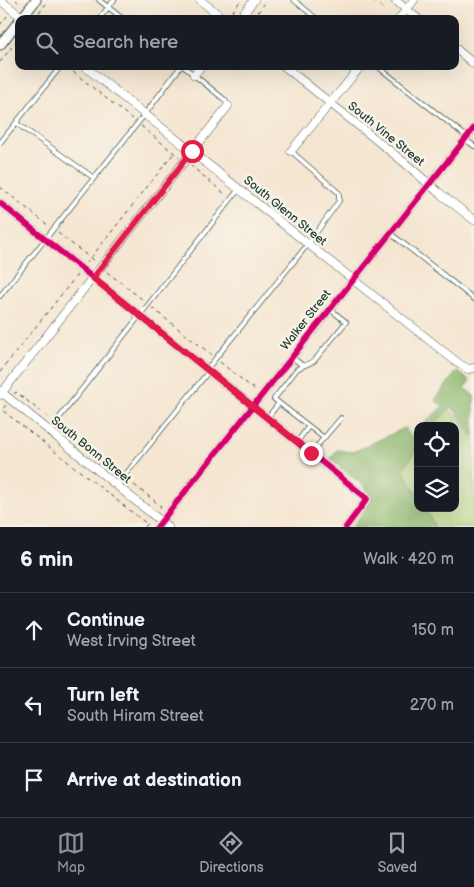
<!DOCTYPE html>
<html lang="en">
<head>
<meta charset="utf-8">
<style>
	:root { --surface:#171b24; --page:#242831; --text:#f1f3f6; --muted:#9ea1a6; --line:#363941; --accent:#8c9099 }
	body { margin:0; font-family:"Balsamiq Sans",sans-serif; background:var(--page); color:var(--text) }
	.controls { position:absolute; right:15px; bottom:15px; display:grid; overflow:hidden; border-radius:10px; box-shadow:0 5px 20px #0002 }
	.controls button { width:45px; height:45px; display:grid; place-items:center; padding:0; border:0; border-bottom:1px solid var(--line); background:var(--surface); color:var(--text); font:25px sans-serif }
	.stop { position:absolute; width:15px; height:15px; margin:-11px; border:4px solid #e11d48; border-radius:50%; background:#fff }
	.stop.end { background:#e11d48; border-color:#fff; box-shadow:0 1px 5px #0008 }
	.list { margin:0; padding:0; list-style:none }
	h2 { display:flex; justify-content:space-between; align-items:center; height:65px; margin:0; padding:0 20px; font-size:21px }
	h2 small { font-size:16px; font-weight:400; color:var(--muted) }
	.list li { display:grid; grid-template-columns:32px 1fr auto; gap:15px; align-items:center; box-sizing:border-box; height:75px; padding:0 20px; border-top:1px solid var(--line) }
	.list b { display:block; font-size:19px; white-space:nowrap }
	.list p { margin:0; font-size:16px; white-space:nowrap; color:var(--muted) }
	.list em { font-size:16px; font-style:normal; color:var(--muted) }
	.icon { flex:none; width:28px; height:28px; fill:none; stroke:currentColor; stroke-width:2; stroke-linecap:round; stroke-linejoin:round }
	.map { position:relative; flex:none; width:474px; height:527px; overflow:hidden }
	.search { position:absolute; background:var(--surface); box-shadow:0 5px 20px #0002; left:15px; right:15px; top:15px; height:55px; display:flex; align-items:center; gap:12px; box-sizing:border-box; padding:0 18px; border-radius:10px; color:var(--muted); font-size:19px }
	.sheet { height:290px; background:var(--surface) }
	nav { display:flex; justify-content:space-around; align-items:center; box-sizing:border-box; height:70px; border-top:1px solid var(--line); background:var(--surface); font-size:14px; color:var(--muted) }
	nav a { display:grid; justify-items:center; gap:2px }
	nav .on { color:var(--accent) }
	.map>svg:first-child { display:block }
	.green { fill:#b3d77f; stroke:#698a5a }
	.forest { fill:#8eb86e; stroke:#567a51 }
	.lines { fill:none; stroke-linecap:round; stroke-linejoin:round }
	.service-casing { stroke:#3f564c; stroke-width:5.5 }
	.minor-casing { stroke:#3f564c; stroke-width:9 }
	.tertiary-casing { stroke:#3f564c; stroke-width:11 }
	.path { stroke:#3f564c; stroke-width:1; stroke-dasharray:4 4; stroke-linecap:butt }
	.service { stroke:#fff; stroke-width:4 }
	.minor { stroke:#fff; stroke-width:8 }
	.tertiary { stroke:#fff; stroke-width:9 }
	.cycleway-casing { stroke:#f7f3e8; stroke-width:9 }
	.cycleway { stroke:#d6006c; stroke-width:6 }
	.route { stroke:#e11d48; stroke-width:6 }
	.labels { text-anchor:middle; dominant-baseline:central; stroke-width:5; stroke-linejoin:round; paint-order:stroke }
	.street-label { font-size:12px; fill:#1f3d34; stroke:#f7f3e8 }
</style>
</head>
<body>
<div class="map">
<svg width="474" height="527" viewBox="0 0 474 527">
	<rect width="100%" height="100%" fill="#f7f3e8"/>
	<filter id="ink" filterUnits="userSpaceOnUse"><feTurbulence type="fractalNoise" baseFrequency=".02" numOctaves="2"/><feDisplacementMap in="SourceGraphic" scale="10" xChannelSelector="R" yChannelSelector="G"/><feConvolveMatrix kernelMatrix="1 2 1 2 8 2 1 2 1" color-interpolation-filters="sRGB"/></filter>
	<filter id="wash" filterUnits="userSpaceOnUse"><feTurbulence type="fractalNoise" baseFrequency=".0096" numOctaves="4" result="noise"/><feDisplacementMap in="SourceGraphic" scale="20" xChannelSelector="R" yChannelSelector="G"/><feGaussianBlur stdDeviation="1.12" result="paint"/><feColorMatrix in="noise" values="0 0 0 0 0 0 0 0 0 0 0 0 0 0 0 0 0 1.4 0 .05"/><feComposite in="paint" operator="in"/></filter>
	<g filter="url(#wash)">
		<rect width="100%" height="100%" fill="#f5e6d1"/>
		<path class="green" d="M449,409L474,437V527H435L425,508H455V426H431Z
			M418,445V496L403,470Z"/>
		<path class="forest" d="M457,371L470,381L464,388L474,396V436L452,407L431,426H422L443,406L435,400Z
			M405,428L410,437L418,430V445L403,470L418,496V508H425L435,527H352L370,503V495L364,486L330,459L337,450L353,452Z"/>
	</g>
	<g filter="url(#ink)">
		<g class="lines">
			<defs>
				<path id="service" d="M99,0L123,19
					M294,0L317,19
					M99,19L114,0
					M183,66L225,100L228,106
					M377,66L467,137
					M16,123L94,178
					M465,139L474,146
					M0,143L61,66
					M390,233L474,299
					M0,296L145,114L181,66
					M292,357L303,366
					M207,369L308,244L339,201V193L291,151
					M267,418L279,403
					M49,431L239,189
					M324,438L274,399L297,369L314,361L346,322L330,309
					M297,442L309,426
					M311,453L341,418
					M117,485L209,371"/>
				<path id="minor" d="M0,0L24,19
					M200,0L224,19
					M395,0L418,19
					M239,19L254,0
					M399,19L414,0
					M455,48L474,64
					M84,66L458,363L468,369L474,368
					M284,66L405,163L437,191L474,220
					M194,75L201,66
					M291,151L361,66
					M0,203L364,496L367,499L346,527
					M0,391L168,527
					M0,395L228,106
					M157,527L474,128"/>
				<path id="tertiary" d="M21,19L36,0
					M0,45L19,21"/>
			</defs>
			<use href="#service" class="service-casing"/>
			<use href="#minor" class="minor-casing"/>
			<use href="#tertiary" class="tertiary-casing"/>
			<path class="path" d="M16,0L18,2
				M373,0L383,8
				M232,12L241,0
				M34,19L49,0
				M253,19L267,0
				M0,25L7,16
				M0,62L19,38
				M67,67L132,119
				M141,126L179,157
				M190,165L225,194
				M0,187L49,226
				M58,233L94,261
				M86,264L174,153
				M107,272L143,300
				M152,308L212,355
				M220,362L255,390
				M0,372L77,275
				M14,394L16,392L50,419
				M6,405L2,410L147,524
				M59,426L119,472
				M128,480L161,506L159,509
				M145,527L149,522"/>
			<use href="#service" class="service"/>
			<use href="#minor" class="minor"/>
			<use href="#tertiary" class="tertiary"/>
			<defs>
				<path id="cycleway" d="M0,203L364,496L367,499L346,527
					M157,527L474,128"/>
			</defs>
			<use href="#cycleway" class="cycleway-casing"/>
			<use href="#cycleway" class="cycleway"/>
		</g>
	</g>
	<g class="lines" filter="url(#ink)">
		<path class="route" d="M192,151L93,278L311,453"/>
	</g>
	<g class="labels">
		<g class="street-label">
			<text transform="translate(386 134) rotate(39)">South Vine Street</text>
			<text transform="translate(285 211) rotate(39)">South Glenn Street</text>
			<text transform="translate(306 320) rotate(-52)">Walker Street</text>
			<text transform="translate(91 450) rotate(39)">South Bonn Street</text>
		</g>
	</g>
</svg>
<div class="controls">
<button><svg class="icon" aria-label="locate" viewBox="0 0 24 24"><circle cx="12" cy="12" r="6"/><path d="M12 2v4M12 18v4M2 12h4M18 12h4"/></svg></button>
<button><svg class="icon" aria-label="layers" viewBox="0 0 24 24"><path d="M12 4l9 5-9 5-9-5zM3 14l9 5 9-5"/></svg></button>
</div>
<div class="stop" style="left:192px;top:151px"></div>
<div class="stop end" style="left:311px;top:453px"></div>
<div class="search"><svg class="icon" aria-label="search" viewBox="0 0 24 24"><circle cx="10" cy="10" r="6"/><path d="M15 15l6 6"/></svg>Search here</div>
</div>
<section class="sheet">
<h2>6 min<small>Walk · 420 m</small></h2>
<ul class="list">
<li><svg class="icon" aria-label="ahead" viewBox="0 0 24 24"><path d="M12 20V5M6 11l6-6 6 6"/></svg><div><b>Continue</b><p>West Irving Street</p></div><em>150 m</em></li>
<li><svg class="icon" aria-label="left" viewBox="0 0 24 24"><path d="M17 20v-9H6M10 6l-5 5 5 5"/></svg><div><b>Turn left</b><p>South Hiram Street</p></div><em>270 m</em></li>
<li><svg class="icon" aria-label="arrive" viewBox="0 0 24 24"><path d="M6 21V4h12l-3 4 3 4H6"/></svg><div><b>Arrive at destination</b></div></li>
</ul>
</section>
<nav>
<a class="on"><svg class="icon" aria-label="map" viewBox="0 0 24 24"><path d="M3 6l6-2 6 2 6-2v14l-6 2-6-2-6 2zM9 4v14M15 6v14"/></svg>Map</a>
<a><svg class="icon" aria-label="directions" viewBox="0 0 24 24"><path d="M12 3l9 9-9 9-9-9zM9 14v-3h6M13 9l2 2-2 2"/></svg>Directions</a>
<a><svg class="icon" aria-label="saved" viewBox="0 0 24 24"><path d="M7 4h10v16l-5-4-5 4z"/></svg>Saved</a>
</nav>
</body>
</html>
